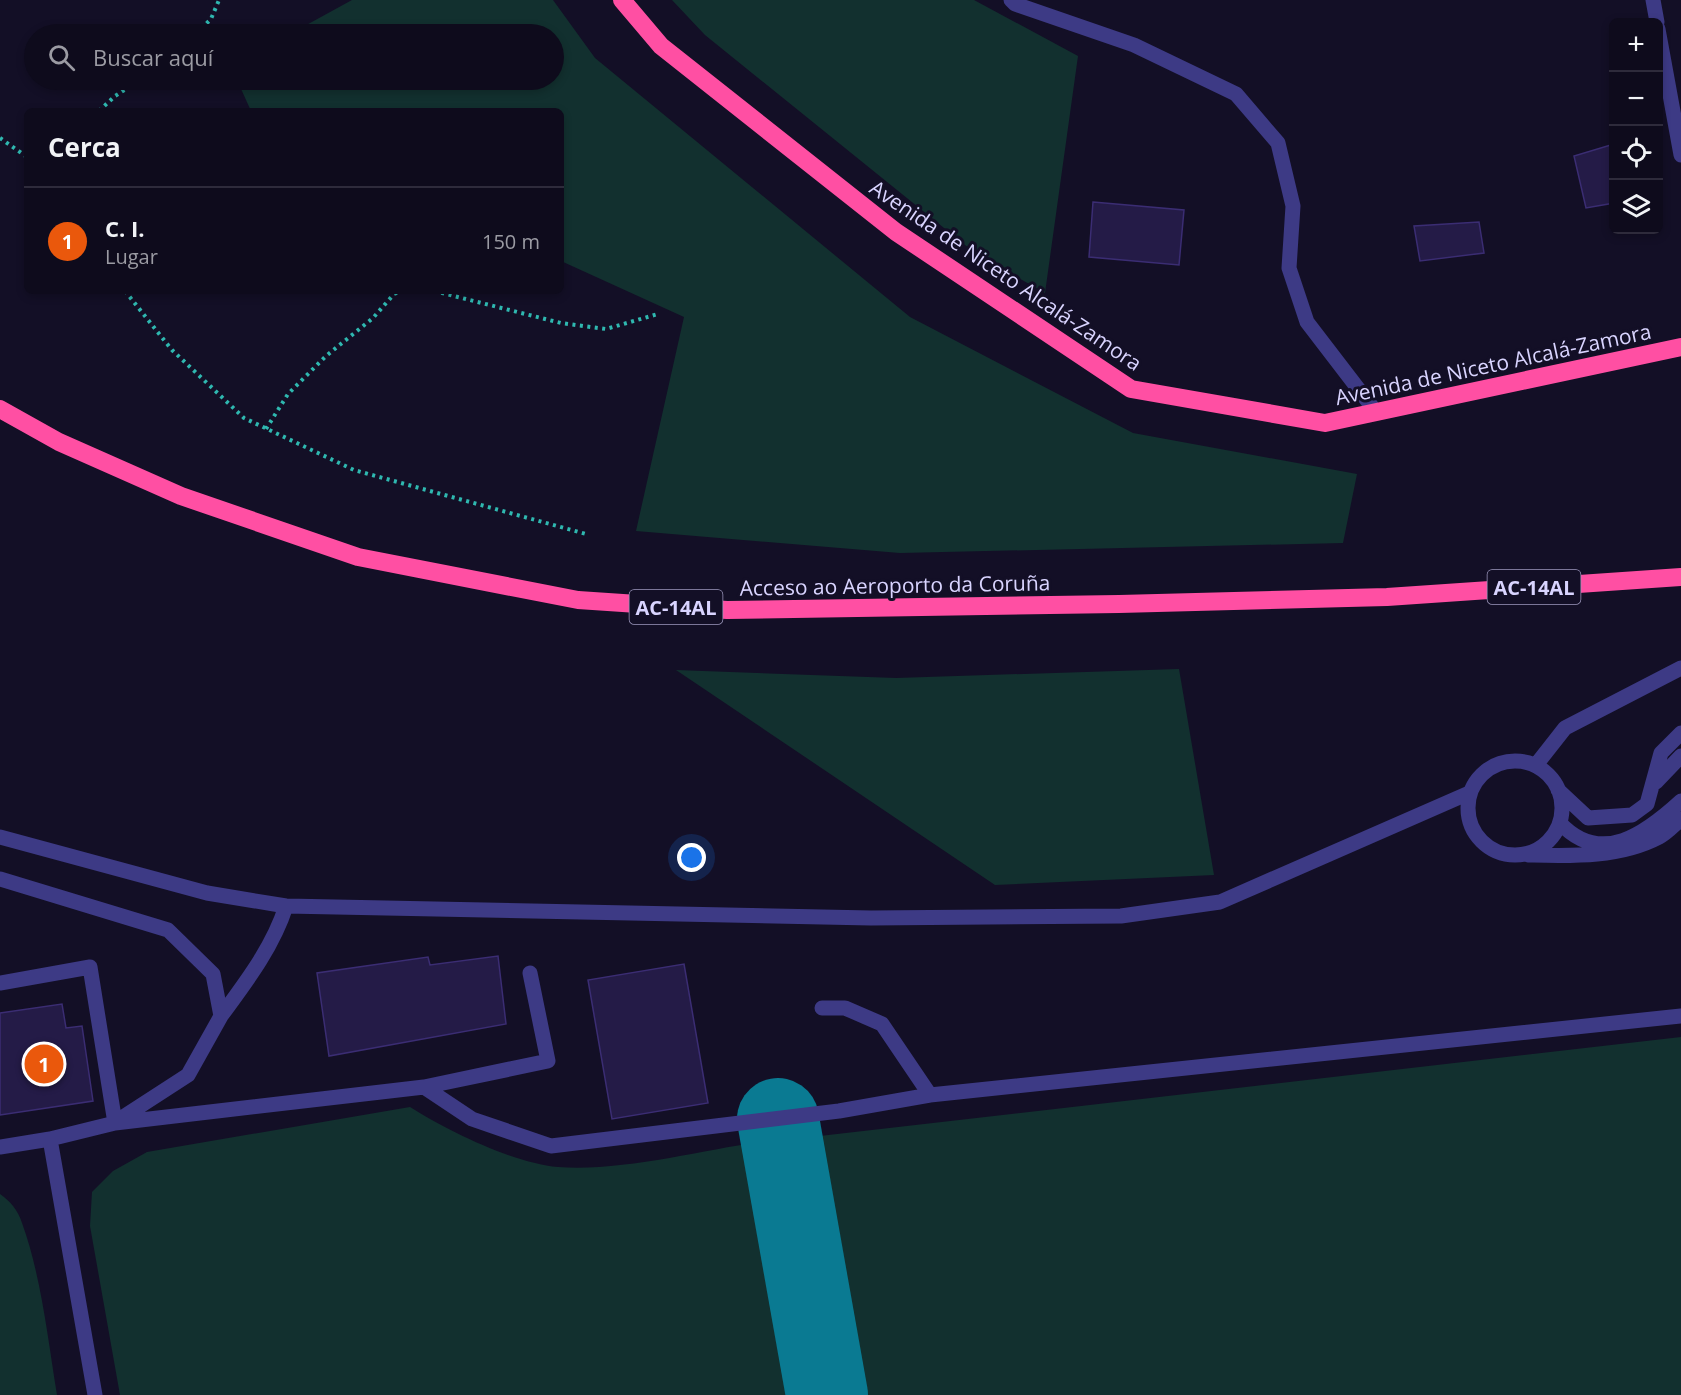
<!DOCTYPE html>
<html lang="es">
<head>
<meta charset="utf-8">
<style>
	:root { --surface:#0e0b1c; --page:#1c1929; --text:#f1f3f6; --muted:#9b9ba3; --line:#2e2b3b; --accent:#ea580c }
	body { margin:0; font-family:"Open Sans",sans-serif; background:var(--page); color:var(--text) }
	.controls { position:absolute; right:18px; top:18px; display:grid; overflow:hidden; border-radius:9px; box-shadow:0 3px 9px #0003 }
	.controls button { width:54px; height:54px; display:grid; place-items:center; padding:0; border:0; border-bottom:2px solid var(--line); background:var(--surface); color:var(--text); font:30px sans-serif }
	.you { position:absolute; left:692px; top:858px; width:21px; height:21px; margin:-15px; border:4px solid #fff; border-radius:50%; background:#1a73e8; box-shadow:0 0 0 9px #1a73e833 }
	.badge { display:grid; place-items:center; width:39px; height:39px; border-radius:50%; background:var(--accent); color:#fff; font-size:20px; font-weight:700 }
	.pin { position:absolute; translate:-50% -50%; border:3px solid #fff; box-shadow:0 2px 6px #0006 }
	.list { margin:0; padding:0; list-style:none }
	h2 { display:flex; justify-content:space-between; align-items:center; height:78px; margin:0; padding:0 24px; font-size:26px }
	h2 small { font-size:20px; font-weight:400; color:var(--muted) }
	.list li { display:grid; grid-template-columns:39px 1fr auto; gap:18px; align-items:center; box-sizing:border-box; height:108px; padding:0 24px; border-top:2px solid var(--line) }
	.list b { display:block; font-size:22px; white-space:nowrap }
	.list p { margin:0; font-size:20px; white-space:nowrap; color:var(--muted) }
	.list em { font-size:20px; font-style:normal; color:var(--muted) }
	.icon { flex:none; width:33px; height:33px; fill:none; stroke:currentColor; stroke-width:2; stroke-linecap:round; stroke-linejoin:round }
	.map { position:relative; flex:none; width:1681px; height:1395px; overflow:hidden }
	.search { position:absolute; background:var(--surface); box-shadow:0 3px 9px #0003; left:24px; top:24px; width:540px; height:66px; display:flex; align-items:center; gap:15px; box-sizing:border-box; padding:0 21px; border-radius:33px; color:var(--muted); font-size:22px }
	.panel { position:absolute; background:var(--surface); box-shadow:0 3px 9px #0003; left:24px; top:108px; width:540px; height:186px; border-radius:9px }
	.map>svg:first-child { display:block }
	.green { fill:#12302f }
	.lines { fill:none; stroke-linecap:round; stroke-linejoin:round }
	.taxiway { stroke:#0a7a92; stroke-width:82 }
	.building { fill:#241b47; stroke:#3b2d73; stroke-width:1.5 }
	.path { stroke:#2fb8b0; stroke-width:4; stroke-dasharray:3 4.5; stroke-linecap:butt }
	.lane { stroke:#3d3a85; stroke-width:15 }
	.street { stroke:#3d3a85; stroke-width:15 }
	.highway { stroke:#ff4fa3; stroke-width:18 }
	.labels { text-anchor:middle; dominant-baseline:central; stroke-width:6; stroke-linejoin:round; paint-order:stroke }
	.shield { fill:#130f26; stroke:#9e99be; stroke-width:1.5 }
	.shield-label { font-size:20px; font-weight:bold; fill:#d9d4ff }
	.street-label { font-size:21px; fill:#d9d4ff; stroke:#130f26 }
</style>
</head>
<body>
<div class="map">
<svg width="1681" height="1395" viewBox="0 0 1681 1395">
	<rect width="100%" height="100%" fill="#130f26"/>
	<path class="green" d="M352,0H553L595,58L910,317L1133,433L1357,474L1343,543L900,553L636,531L684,317L561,261V111H251L237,80H554V34H290Z
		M672,0H974L1078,56L1045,293L975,253L705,35Z
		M1179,669L1214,875L995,885L676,670L896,678Z
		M1681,1037V1395H852L811,1137Z
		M410,1107C448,1131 513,1163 558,1167C618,1172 699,1151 759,1142L806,1395H120L90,1226L92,1192L113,1171L147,1152Z
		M0,1194C10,1201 18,1210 22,1223C41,1275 48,1340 57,1395H0Z"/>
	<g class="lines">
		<path class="taxiway" d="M778,1119L827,1395"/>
	</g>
	<path class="building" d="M1614,144V203L1586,208L1574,156Z
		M1093,202L1184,210L1179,265L1089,257Z
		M1479,222L1484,253L1420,261L1414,226Z
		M498,956L506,1024L329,1056L317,973L428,957L430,965Z
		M684,964L708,1103L612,1119L588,980Z
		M62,1004L66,1028L82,1026L93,1101L0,1115V1013Z"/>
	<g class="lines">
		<path class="path" d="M196,34L211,19L219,0
			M99,111L115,96L140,80
			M0,138L27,157
			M125,291L172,350L244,418L354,470L586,534
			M434,291L561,323L606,329L658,314
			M266,429L288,394L326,356L373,318L394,294L402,291"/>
		<path class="lane" d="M1468 808a47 47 0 1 1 94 0a47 47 0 1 1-94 0Z
			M1536,765L1565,728L1681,668
			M1656,782L1681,756
			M1558,790L1588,818L1632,815L1647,804L1661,753L1681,733
			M1560,823C1601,867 1646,833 1681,801
			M0,837L207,893L286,906L871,918L1121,916L1220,902L1469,793
			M1528,855C1571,856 1619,858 1659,837C1667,833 1674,825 1681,819
			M0,879L168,930L213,974L221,1016C246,982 273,947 286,906
			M530,973L548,1061L424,1087L472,1119L551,1146L839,1111L930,1095L1681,1016
			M0,983L90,967L115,1123
			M822,1008H845L882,1024L930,1095
			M117,1121L188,1075L221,1016
			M50,1139L95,1395
			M0,1147L50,1139L115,1123L424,1087"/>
		<path class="street" d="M1011,0L1015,4L1134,45L1236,94L1278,143L1293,206L1289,268L1307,322L1376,412
			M1653,0L1657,22
			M1658,29L1681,155"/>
		<path class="highway" d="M622,0L661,46L896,232L1131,389L1325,423L1681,347
			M0,409L59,442L181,496L358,557L578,600L727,610L1119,604L1387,597L1681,577"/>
	</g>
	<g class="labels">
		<g class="shield">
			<rect x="1487.5" y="570" width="93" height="34" rx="4.5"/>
			<rect x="629.5" y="590" width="93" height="34" rx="4.5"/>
		</g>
		<g class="shield-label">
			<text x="1534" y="587">AC-14AL</text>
			<text x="676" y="607">AC-14AL</text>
		</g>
		<g class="street-label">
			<text transform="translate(1006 275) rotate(34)">Avenida de Niceto Alcalá-Zamora</text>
			<text transform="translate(1493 364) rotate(-12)">Avenida de Niceto Alcalá-Zamora</text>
			<text transform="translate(895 585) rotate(-1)">Acceso ao Aeroporto da Coruña</text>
		</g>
	</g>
</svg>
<div class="controls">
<button>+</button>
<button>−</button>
<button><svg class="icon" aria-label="locate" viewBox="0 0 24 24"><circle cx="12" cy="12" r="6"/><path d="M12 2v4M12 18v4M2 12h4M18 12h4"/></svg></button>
<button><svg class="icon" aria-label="layers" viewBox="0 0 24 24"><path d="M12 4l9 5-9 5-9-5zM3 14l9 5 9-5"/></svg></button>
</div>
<div class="you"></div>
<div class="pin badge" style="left:44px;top:1064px">1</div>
<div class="search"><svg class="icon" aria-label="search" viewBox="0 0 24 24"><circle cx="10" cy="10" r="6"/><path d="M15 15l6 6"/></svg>Buscar aquí</div>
<section class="panel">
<h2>Cerca<small></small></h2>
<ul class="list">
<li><span class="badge">1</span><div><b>C. I.</b><p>Lugar</p></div><em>150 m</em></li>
</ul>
</section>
</div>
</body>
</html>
